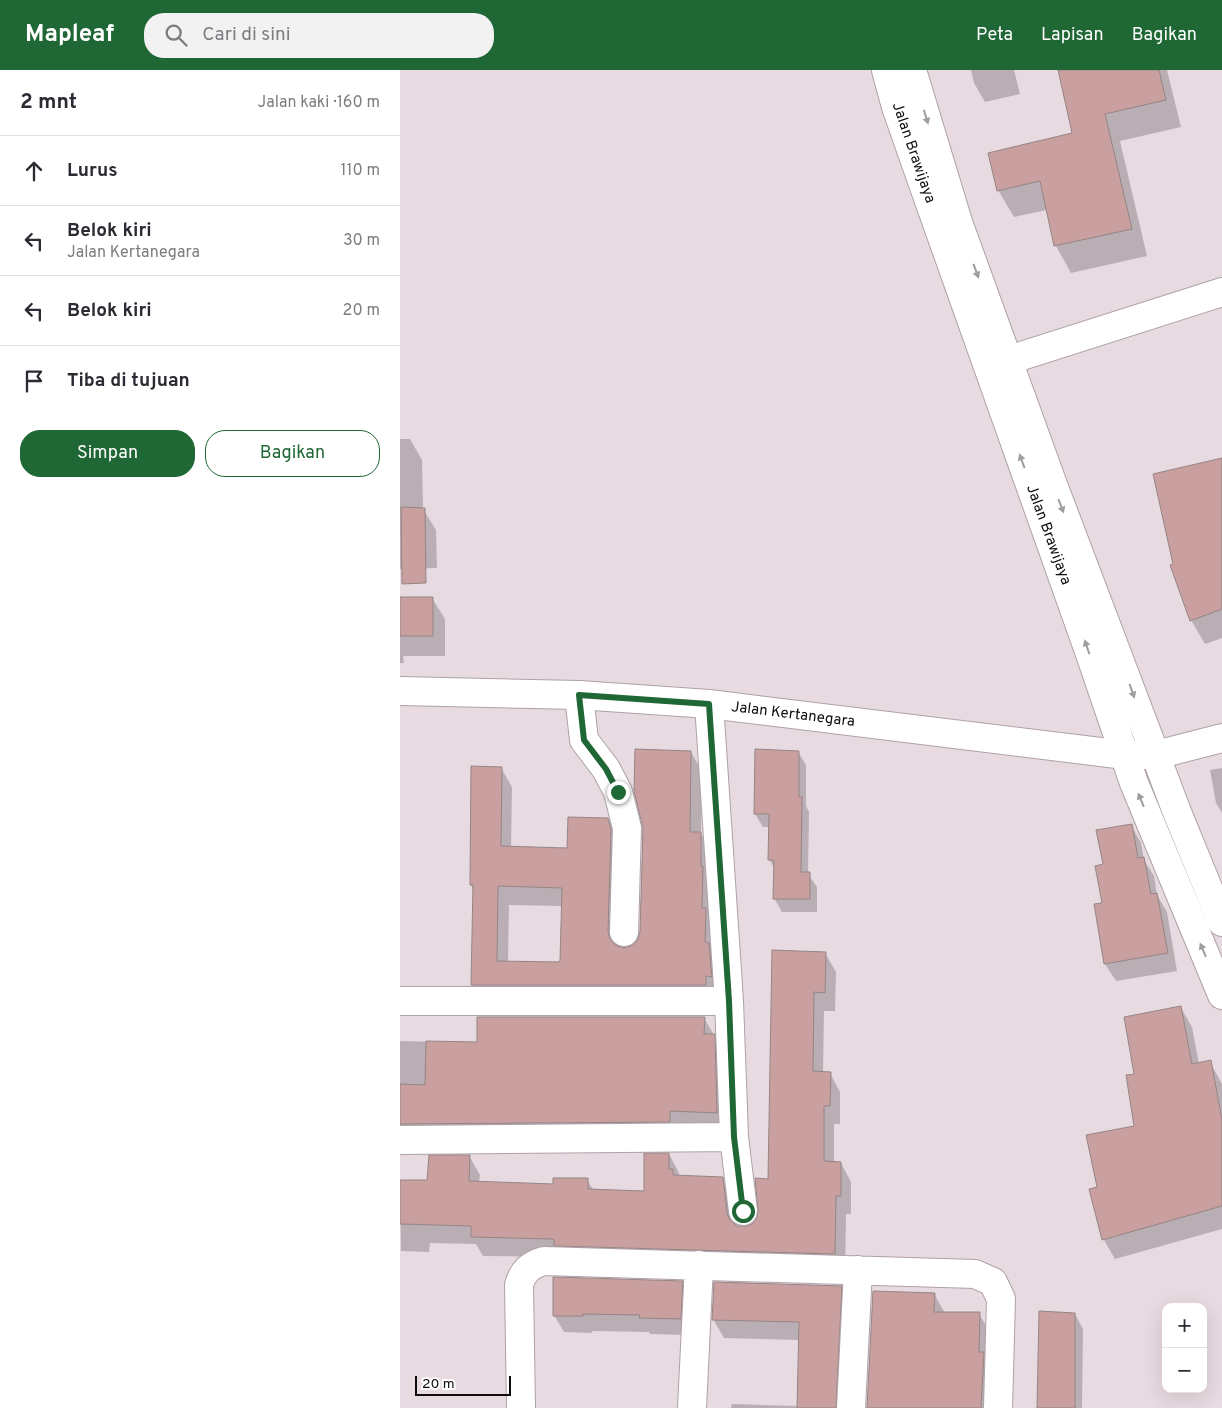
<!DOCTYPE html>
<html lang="id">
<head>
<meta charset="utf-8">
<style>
	:root { --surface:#fff; --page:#f2f2f3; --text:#2b2b33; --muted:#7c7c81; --line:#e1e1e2; --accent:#1f6734 }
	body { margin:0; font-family:Overpass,sans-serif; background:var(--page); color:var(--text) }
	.controls { position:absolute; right:15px; bottom:15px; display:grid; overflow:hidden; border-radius:10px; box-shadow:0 5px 20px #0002 }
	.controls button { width:45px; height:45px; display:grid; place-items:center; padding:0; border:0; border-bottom:1px solid var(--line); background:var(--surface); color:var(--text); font:25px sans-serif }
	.scale { position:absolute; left:15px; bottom:12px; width:96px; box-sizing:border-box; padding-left:5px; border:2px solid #0f0a0c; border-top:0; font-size:14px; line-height:18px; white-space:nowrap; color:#0f0a0c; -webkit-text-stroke:4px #fff; paint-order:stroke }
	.stop { position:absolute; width:15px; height:15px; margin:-11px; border:4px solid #1f6734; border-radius:50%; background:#fff }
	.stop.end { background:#1f6734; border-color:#fff; box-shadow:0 1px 5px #0008 }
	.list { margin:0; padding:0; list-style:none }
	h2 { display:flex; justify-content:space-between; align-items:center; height:65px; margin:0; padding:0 20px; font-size:21px }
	h2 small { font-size:16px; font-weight:400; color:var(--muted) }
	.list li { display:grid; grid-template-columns:32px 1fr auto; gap:15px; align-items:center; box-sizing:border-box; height:70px; padding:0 20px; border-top:1px solid var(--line) }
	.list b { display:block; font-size:19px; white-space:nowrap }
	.list p { margin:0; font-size:16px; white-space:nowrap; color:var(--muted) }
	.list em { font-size:16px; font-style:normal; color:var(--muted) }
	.actions { display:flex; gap:10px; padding:15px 20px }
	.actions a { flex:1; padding:11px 0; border:1px solid var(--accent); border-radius:20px; text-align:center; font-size:18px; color:var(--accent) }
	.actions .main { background:var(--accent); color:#fff }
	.icon { flex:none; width:28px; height:28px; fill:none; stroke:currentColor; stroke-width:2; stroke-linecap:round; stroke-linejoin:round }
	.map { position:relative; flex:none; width:822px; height:1338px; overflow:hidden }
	header { display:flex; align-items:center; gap:30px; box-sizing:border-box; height:70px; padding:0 25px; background:var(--accent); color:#fff }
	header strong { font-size:24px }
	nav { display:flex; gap:28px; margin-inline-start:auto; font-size:18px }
	.search { width:350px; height:45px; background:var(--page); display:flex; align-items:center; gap:12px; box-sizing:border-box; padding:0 18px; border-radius:20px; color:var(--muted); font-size:19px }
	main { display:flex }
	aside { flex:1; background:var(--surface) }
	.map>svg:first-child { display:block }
	.shadow { fill:#0003; fill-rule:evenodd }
	.building { fill:#c9a09f; stroke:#948585; fill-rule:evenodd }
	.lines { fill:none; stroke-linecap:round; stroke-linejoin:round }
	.minor-casing { stroke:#afa1a8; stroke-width:30 }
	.trunk-casing { stroke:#afa1a8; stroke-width:30 }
	.minor { stroke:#fff; stroke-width:28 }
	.trunk { stroke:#fff; stroke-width:28 }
	.oneway { fill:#9f9d9e }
	.route { stroke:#1f6734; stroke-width:6 }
	.labels { text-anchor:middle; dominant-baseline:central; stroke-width:4.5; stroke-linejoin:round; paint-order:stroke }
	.street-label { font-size:15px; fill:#0f0a0c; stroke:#fff }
</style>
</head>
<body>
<header>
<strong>Mapleaf</strong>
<div class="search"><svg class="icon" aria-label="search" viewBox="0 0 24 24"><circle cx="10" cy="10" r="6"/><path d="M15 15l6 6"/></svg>Cari di sini</div>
<nav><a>Peta</a><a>Lapisan</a><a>Bagikan</a></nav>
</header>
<main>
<aside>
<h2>2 mnt<small>Jalan kaki · 160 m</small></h2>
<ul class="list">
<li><svg class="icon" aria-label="ahead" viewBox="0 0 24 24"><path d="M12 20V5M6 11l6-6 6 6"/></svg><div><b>Lurus</b></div><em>110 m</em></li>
<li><svg class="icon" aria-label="left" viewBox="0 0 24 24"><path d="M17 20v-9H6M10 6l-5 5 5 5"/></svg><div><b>Belok kiri</b><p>Jalan Kertanegara</p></div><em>30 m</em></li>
<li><svg class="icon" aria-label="left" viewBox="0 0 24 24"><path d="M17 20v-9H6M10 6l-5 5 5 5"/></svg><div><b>Belok kiri</b></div><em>20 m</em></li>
<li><svg class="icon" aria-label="arrive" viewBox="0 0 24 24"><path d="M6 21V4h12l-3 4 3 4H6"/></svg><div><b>Tiba di tujuan</b></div></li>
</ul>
<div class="actions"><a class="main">Simpan</a><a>Bagikan</a></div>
</aside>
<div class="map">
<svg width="822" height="1338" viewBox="0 0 822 1338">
	<rect width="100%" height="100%" fill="#e8dae1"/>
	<path class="shadow" d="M571,0H614L620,24L585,32L574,13Z
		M659,0H767L781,57L720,71L747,186L671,203L656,176L647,140L614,147L598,120L674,64Z
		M0,369H10L22,390L23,439L36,460L37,498L0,499Z
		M822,390V568L805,574L791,550L775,495Z
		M0,528H32L45,549V586H3L4,593H0Z
		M291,682L302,701L301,764L312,783L322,925L84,934L72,915L74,821L71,815L101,698L112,717L111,777L168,779L208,749L219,769L222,780L219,877L224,879L232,877L238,871ZM109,835L163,836L162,891L159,893L108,892Z
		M398,682L406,695V736L409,742L408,804L417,817V842H382L374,828L375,799L369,789L370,757H363L355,744Z
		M822,698V743L816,733L810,700Z
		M731,755L741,773L744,790L754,806L757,825L767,842L777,901L716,911L705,894L703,834L704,795Z
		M373,882L425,883L436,902L435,941H424L423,1003H430L440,1022V1054H434V1093H441L451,1112V1144H446L445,1202L162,1187L83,1186L76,1174L30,1173L29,1182L1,1181L0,1111L29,1112L69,1086L80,1105L79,1113L154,1115L187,1110L194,1121L245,1123L269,1084L279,1103V1107L322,1108L333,1127L337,1157L346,1158L353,1155L358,1148L370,1110Z
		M781,938L792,957L799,994L810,992L822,1014V1159L715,1189L704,1170L690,1120L698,1118L736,1056L735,1005Z
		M304,948L324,982L326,1059L0,1074V971L78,973Z
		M282,1212L292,1229L290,1265L250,1264L249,1262L192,1261V1263L164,1262L154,1245Z
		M441,1217L451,1235L446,1338H331L332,1334L398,1336L400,1270L324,1268L313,1249Z
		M534,1224L545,1243L579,1244L590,1262L592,1338H468Z
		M675,1244L683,1259L682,1338H638Z"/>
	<path class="building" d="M658,0H759L766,30L705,44L732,159L654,176L640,111L597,121L588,83L672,63Z
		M822,388V539L790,551L770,495L773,494L753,404Z
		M1,437L25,438L26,513L2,514Z
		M0,527H33V566H0Z
		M235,679L291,681L290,762H301V796H303L302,838H306L305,872L309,873L312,907L306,906V915H71L73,815H70L71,696L102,697L101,776L167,778L168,747L208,748L211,760L208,862L210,869L215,875L224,878L231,876L237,871L240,862L243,758L234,721ZM98,816L162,818L160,891L158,892L97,891Z
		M355,679L399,681V727H402L401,802H410V829H373L374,790H368L369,744H354Z
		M732,754L738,788L744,787L751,824L757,823L768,883L704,894L694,834L702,833L695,796L703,794L696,760Z
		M372,880L426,882L425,923L414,922L413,1001L431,1002L430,1036H424V1091L441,1092V1126H436L435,1184L154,1176V1170L152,1169L71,1167V1156L0,1154V1110H27L29,1085H70L69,1111L153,1114V1108H188V1119L244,1121V1083H269V1099H273V1105L323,1107L327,1143L330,1150L337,1156H345L352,1154L357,1148L358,1140L355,1108L368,1109Z
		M781,936L792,994L811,990L822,1050V1136L702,1170L689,1119L697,1117L686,1065L734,1056L726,1005L734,1004L724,947Z
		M77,947H305L304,964H315L317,1043L270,1041V1052L0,1054V1014L25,1015L26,971L77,972Z
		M153,1207L283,1211L281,1249L239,1248L240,1245L183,1244V1246H153Z
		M314,1212L442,1216L436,1338H397L399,1252L312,1250Z
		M473,1221L535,1223L534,1242H580L579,1282H584L581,1338H467Z
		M639,1241L675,1243V1338H637Z"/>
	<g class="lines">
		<defs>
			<path id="minor" d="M609,290L822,222
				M0,621L179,625L309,634L725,685H756L822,668
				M179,625L184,670L206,699L218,722L227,758L224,862
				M309,634L329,931L334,1067L343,1141
				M0,931H329
				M0,1070L334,1067
				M121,1338L119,1215C123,1201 130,1195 144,1191L575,1204L593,1212L601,1229L598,1338
				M292,1338L299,1195
				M451,1338L458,1200"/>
			<path id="trunk" d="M486,0L496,37L528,128L690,584L734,713L822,925
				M512,0L558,152L652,412L777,742L822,852"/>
		</defs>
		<use href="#minor" class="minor-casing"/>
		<use href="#trunk" class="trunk-casing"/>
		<use href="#minor" class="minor"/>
		<use href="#trunk" class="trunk"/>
	</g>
	<defs><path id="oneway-solid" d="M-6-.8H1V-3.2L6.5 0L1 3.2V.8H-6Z" transform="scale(1.25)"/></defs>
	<g class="oneway">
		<use href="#oneway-solid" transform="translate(526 47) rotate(73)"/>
		<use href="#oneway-solid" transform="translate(576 201) rotate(70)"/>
		<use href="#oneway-solid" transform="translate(622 391) rotate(-110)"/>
		<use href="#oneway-solid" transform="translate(661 436) rotate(69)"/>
		<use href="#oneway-solid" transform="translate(687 577) rotate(-109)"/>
		<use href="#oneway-solid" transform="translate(732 621) rotate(70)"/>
		<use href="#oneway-solid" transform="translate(741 730) rotate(-112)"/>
		<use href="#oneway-solid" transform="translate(803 880) rotate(-113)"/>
	</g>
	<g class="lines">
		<path class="route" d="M218,722L206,699L184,670L179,625L309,634L329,931L334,1067L343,1141"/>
	</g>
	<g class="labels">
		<g class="street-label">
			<text transform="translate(513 83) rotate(71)">Jalan Brawijaya</text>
			<text transform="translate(648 465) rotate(70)">Jalan Brawijaya</text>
			<text transform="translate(393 645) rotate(7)">Jalan Kertanegara</text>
		</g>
	</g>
</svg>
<div class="controls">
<button>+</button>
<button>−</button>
</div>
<div class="scale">20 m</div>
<div class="stop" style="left:343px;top:1141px"></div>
<div class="stop end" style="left:218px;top:722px"></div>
</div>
</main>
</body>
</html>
